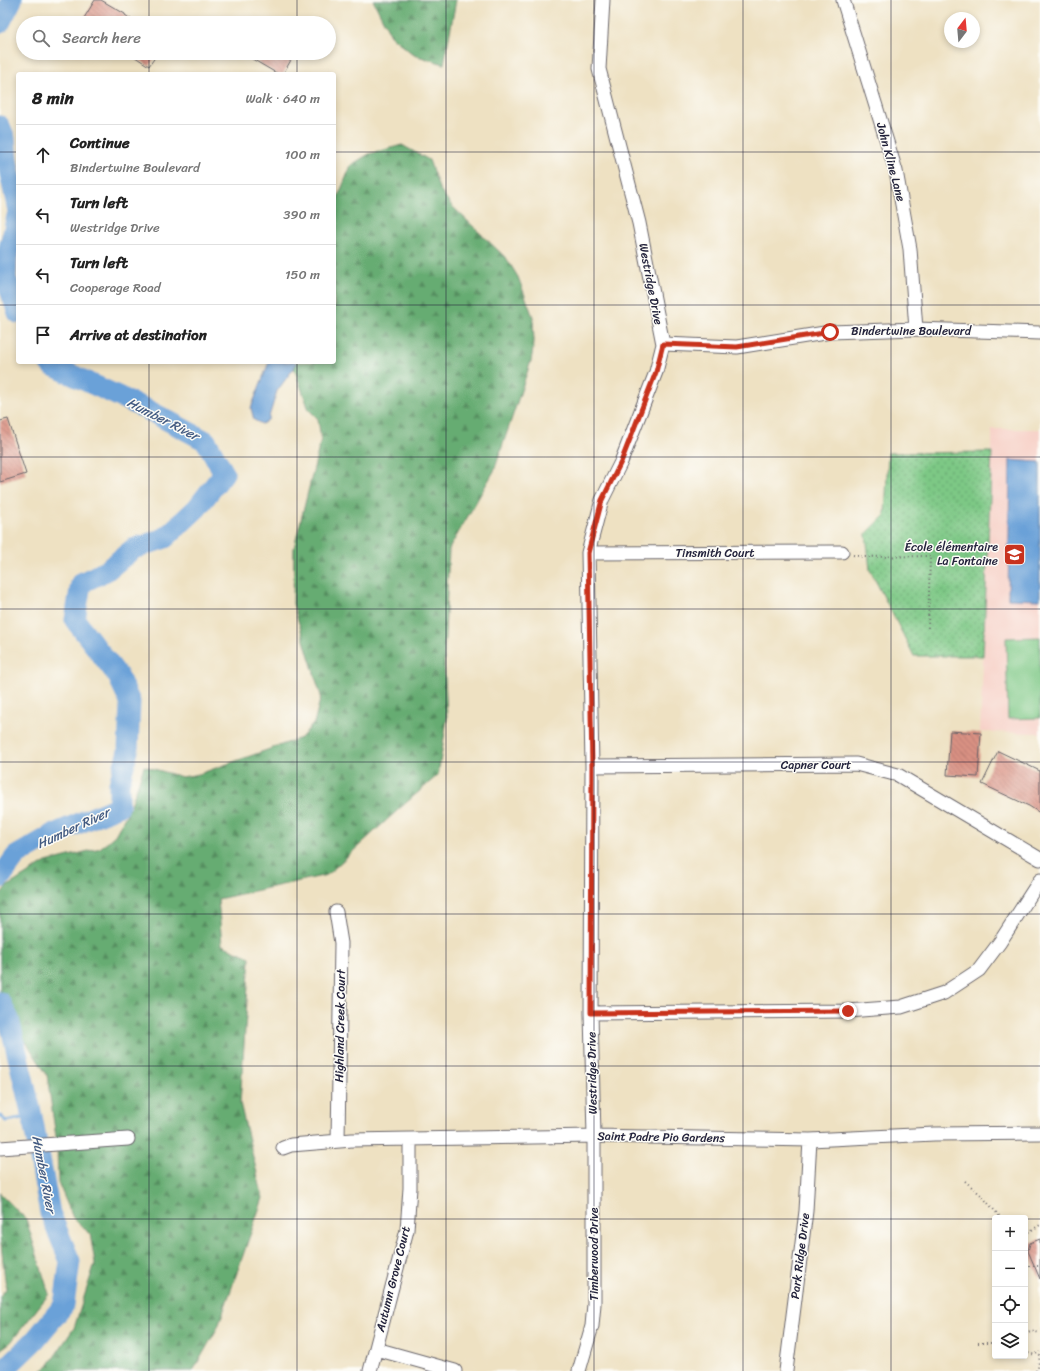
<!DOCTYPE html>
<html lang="en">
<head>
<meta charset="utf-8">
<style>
	:root { --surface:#fff; --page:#f6f6f6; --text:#222; --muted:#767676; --line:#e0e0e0 }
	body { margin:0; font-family:Sriracha,sans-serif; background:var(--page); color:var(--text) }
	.controls { position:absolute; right:12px; bottom:12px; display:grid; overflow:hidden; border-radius:4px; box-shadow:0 2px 6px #0003 }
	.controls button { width:36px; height:36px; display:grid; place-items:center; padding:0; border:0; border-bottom:1px solid var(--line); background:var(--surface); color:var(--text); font:20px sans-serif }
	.compass { position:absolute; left:944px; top:12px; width:36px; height:36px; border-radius:50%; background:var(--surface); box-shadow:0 2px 6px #0003; rotate:16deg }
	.stop { position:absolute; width:12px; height:12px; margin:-9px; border:3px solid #c8321e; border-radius:50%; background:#fff }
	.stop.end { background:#c8321e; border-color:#fff; box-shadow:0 1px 4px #0008 }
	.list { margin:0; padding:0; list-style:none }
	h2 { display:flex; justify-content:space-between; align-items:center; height:52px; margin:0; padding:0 16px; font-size:17px }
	h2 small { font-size:13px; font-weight:400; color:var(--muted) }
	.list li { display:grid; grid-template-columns:26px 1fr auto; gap:12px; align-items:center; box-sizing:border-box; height:60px; padding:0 16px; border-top:1px solid var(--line) }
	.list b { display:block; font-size:15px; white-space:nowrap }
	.list p { margin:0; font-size:13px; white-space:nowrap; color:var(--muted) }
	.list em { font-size:13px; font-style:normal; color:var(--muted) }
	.icon { flex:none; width:22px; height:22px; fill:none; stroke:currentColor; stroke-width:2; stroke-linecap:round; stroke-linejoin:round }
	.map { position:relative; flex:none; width:1040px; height:1371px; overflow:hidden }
	.search { position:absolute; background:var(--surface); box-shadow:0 2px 6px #0003; left:16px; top:16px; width:320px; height:44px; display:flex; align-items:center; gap:10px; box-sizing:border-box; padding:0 14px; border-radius:22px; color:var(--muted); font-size:15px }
	.panel { position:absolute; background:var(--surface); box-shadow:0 2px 6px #0003; left:16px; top:72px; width:320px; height:292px; border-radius:4px }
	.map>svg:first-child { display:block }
	.built { fill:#f7d1c8 }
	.grass { fill:#7dc885; stroke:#507560 }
	.forest { fill:url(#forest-firs); stroke:#446756 }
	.park { fill:url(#park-dots); stroke:#507560 }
	.water { fill:#6ba1d8; stroke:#46628a }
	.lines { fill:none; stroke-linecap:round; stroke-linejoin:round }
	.stream { stroke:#6ba1d8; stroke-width:3.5 }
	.river { stroke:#6ba1d8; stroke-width:21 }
	.building { fill:url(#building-back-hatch) }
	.minor-casing { stroke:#69656a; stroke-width:15 }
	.path { stroke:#69656a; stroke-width:2; stroke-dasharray:1 3; stroke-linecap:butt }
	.minor { stroke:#fff; stroke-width:13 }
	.route { stroke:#c8321e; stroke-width:5 }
	.grid { fill:none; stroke:#22223b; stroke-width:1; stroke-opacity:0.55 }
	.labels { text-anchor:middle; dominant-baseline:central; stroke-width:3; stroke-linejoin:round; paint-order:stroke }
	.street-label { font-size:12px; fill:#22223b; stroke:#fdfcf7 }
	.poi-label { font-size:12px; fill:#22223b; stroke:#fdfcf7; text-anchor:end }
	.water-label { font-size:13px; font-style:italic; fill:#435b82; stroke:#fdfcf7 }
</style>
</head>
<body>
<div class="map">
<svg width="1040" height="1371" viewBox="0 0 1040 1371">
	<defs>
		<pattern id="forest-firs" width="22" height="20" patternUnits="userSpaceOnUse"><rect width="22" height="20" fill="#66ac72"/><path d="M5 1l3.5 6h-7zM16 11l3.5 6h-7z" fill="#548c5f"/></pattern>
		<pattern id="park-dots" width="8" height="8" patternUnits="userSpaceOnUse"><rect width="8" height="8" fill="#7dc885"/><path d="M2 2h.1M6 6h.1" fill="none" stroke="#66a26e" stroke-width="1.8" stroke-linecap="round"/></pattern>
		<pattern id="building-back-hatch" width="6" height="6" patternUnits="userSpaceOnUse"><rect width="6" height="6" fill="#d99183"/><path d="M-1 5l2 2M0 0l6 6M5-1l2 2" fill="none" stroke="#b0766c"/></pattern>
	</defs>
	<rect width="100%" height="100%" fill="#fdfcf7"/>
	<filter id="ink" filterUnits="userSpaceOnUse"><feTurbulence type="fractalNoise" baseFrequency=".025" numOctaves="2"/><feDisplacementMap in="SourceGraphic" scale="8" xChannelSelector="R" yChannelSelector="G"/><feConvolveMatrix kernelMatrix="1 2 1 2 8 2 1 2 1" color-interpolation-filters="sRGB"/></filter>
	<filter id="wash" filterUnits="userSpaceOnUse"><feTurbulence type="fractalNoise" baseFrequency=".012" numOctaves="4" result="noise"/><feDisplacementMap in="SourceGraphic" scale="16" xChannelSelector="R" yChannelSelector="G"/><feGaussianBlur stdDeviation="0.9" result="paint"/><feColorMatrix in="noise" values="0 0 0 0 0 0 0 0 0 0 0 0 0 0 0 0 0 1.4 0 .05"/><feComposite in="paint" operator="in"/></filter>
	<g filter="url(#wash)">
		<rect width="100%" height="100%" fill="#eee1c2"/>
		<path class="built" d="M992,429H1040V733L980,732L992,452Z"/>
		<path class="grass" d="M1040,637V718L1008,719L1006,638Z"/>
		<path class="forest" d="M373,0H456L444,64L414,55L391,36Z
			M402,145L429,160L439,188L451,205L507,259L518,277L533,317L534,343L531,361L494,471L449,549L444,656L447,719L438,775L399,809L327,875L218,899L222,945L250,957L240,1103L263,1198L218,1327L193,1371H41L48,1366L74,1328L95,1263L90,1234L73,1218L58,1182L57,1144L47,1075L2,1004L0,997V895L6,887L46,862L100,848L115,835L130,808L144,766L182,777L199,774L301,738L314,723L321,696L293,604L294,548L321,439L318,419L309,410L294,368L296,362H334V231L338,197L351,165L369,154Z
			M0,1193L26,1219L49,1294L11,1342L0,1350V1296L6,1289L0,1235Z"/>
		<path class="park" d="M992,452L983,656H914L870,570L866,534L885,515L888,453Z"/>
		<path class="water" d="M269,362H296L294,368L277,391L268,420L262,424L254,420L251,408Z
			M1010,460L1040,462V600L1008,599Z"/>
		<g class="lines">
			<path class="stream" d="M0,1116L6,1121L32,1116"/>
			<path class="river" d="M0,23L12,0
				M0,126L5,138L7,160L18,211
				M18,212L7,257L6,278L18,313
				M0,878L16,856L52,835L119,806V784L128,751L130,702L118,676L75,620L81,583L106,571L133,549L165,538L197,508L224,473L206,441L146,409L51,365L49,362
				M0,1002L9,1019L32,1116L50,1213L70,1261L64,1305L35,1340L3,1371"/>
		</g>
		<g id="blocks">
			<path class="building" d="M95,0H101L125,14V15L137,23H81Z
				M129,53H158L149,66Z
				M242,53H295L283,74H278Z
				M8,419L26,474L0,482V421Z
				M950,731L981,733L978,777L947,775Z
				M998,751L1040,771V813L1029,806L982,784Z
				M1040,1239V1279L1028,1251L1030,1243Z"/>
		</g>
	</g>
	<g filter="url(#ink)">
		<use href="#blocks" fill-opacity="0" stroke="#69656a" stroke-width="1"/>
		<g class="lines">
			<defs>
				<path id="minor" d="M843,0L896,171L910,249L916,329
					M663,344L737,347L831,332L916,329L1040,333
					M588,553L842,552
					M592,766L856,764L898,775L1040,859
					M336,912L341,943L338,1141
					M591,1013L848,1011L901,1007L944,993L979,970L1000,942L1040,880
					M0,1148L128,1139
					M283,1148L291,1145L352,1140L410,1139L594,1136L810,1140L934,1134L1040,1133
					M376,1349L455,1371
					M370,1371L407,1230L410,1188V1139
					M579,1371L592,1326L594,1304V1136L591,1013L592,766L588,553L602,500L621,462L656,372L663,344L639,223L599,69L603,0
					M786,1371L806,1211L810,1140"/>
			</defs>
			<use href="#minor" class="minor-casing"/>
			<path class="path" d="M853,555L864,557L930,556L928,630
				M965,1181L981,1195L1001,1218
				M1025,1234L1040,1225
				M1025,1243V1244
				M1025,1266H1040
				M1025,1334C1030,1332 1035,1330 1040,1334
				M978,1343H995
				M1025,1351C1030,1355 1034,1355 1040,1352
				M1036,1371L1038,1368L1040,1355"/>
			<use href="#minor" class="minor"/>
		</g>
	</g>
	<g class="lines" filter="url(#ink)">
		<path class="route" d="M830,332L737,347L663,344L656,372L621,462L602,500L588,553L592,766L591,1013L848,1011"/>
	</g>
	<path class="grid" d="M149,0V23M297,0V23M446,0V1371M594,0V1371M743,0V1371M891,0V1371M149,53V74M297,53V74M0,152H18M334,152H1040M0,305H18M334,305H1040M149,362V1371M297,362V1371M0,457H1040M0,609H1040M0,762H1040M0,914H1040M0,1066H1040M0,1219H995M1025,1219H1040"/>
	<defs>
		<symbol id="school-square" viewBox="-11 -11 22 22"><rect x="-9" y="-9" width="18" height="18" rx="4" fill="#c8321e" stroke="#fdfcf7"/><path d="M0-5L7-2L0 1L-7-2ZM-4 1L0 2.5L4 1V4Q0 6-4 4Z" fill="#fff"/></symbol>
	</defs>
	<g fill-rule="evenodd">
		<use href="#school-square" x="1002" y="542" width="25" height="25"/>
	</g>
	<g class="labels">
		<g class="street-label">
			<text transform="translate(891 162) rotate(75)">John Kline Lane</text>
			<text transform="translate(651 284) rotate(79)">Westridge Drive</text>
			<text x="911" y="331">Bindertwine Boulevard</text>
			<text x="715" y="553">Tinsmith Court</text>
			<text x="816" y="765">Capner Court</text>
			<text transform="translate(340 1026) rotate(-89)">Highland Creek Court</text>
			<text transform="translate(592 1073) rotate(-91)">Westridge Drive</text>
			<text transform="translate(661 1137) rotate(1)">Saint Padre Pio Gardens</text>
			<text transform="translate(594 1254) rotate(-90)">Timberwood Drive</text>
			<text transform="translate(800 1256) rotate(-83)">Park Ridge Drive</text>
			<text transform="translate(393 1279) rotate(-76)">Autumn Grove Court</text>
		</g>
		<g class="poi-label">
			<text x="998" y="547">École élémentaire<tspan x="998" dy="14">La Fontaine</tspan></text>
		</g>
		<g class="water-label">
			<text transform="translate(163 419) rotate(27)">Humber River</text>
			<text transform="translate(73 828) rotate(-25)">Humber River</text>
			<text transform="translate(44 1174) rotate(79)">Humber River</text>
		</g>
	</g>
</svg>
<div class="controls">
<button>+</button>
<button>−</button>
<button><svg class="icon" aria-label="locate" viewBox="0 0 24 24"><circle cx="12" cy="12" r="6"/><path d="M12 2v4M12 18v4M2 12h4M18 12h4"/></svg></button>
<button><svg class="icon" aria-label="layers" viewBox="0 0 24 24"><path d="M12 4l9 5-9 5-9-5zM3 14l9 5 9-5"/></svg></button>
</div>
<svg class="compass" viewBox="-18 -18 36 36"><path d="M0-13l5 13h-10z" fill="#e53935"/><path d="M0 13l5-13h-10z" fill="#767676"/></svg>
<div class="stop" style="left:830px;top:332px"></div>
<div class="stop end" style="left:848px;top:1011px"></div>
<div class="search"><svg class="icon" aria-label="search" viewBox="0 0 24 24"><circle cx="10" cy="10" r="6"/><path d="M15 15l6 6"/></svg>Search here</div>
<section class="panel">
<h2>8 min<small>Walk · 640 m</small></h2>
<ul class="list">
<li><svg class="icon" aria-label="ahead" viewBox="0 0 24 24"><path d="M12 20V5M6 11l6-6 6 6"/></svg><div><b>Continue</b><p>Bindertwine Boulevard</p></div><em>100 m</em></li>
<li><svg class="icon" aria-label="left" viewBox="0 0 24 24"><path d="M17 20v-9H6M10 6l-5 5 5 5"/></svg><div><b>Turn left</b><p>Westridge Drive</p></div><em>390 m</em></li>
<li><svg class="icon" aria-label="left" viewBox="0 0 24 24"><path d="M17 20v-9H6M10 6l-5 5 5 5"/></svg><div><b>Turn left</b><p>Cooperage Road</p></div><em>150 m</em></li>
<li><svg class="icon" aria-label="arrive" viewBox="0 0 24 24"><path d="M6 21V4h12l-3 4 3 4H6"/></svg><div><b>Arrive at destination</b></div></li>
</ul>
</section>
</div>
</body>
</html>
